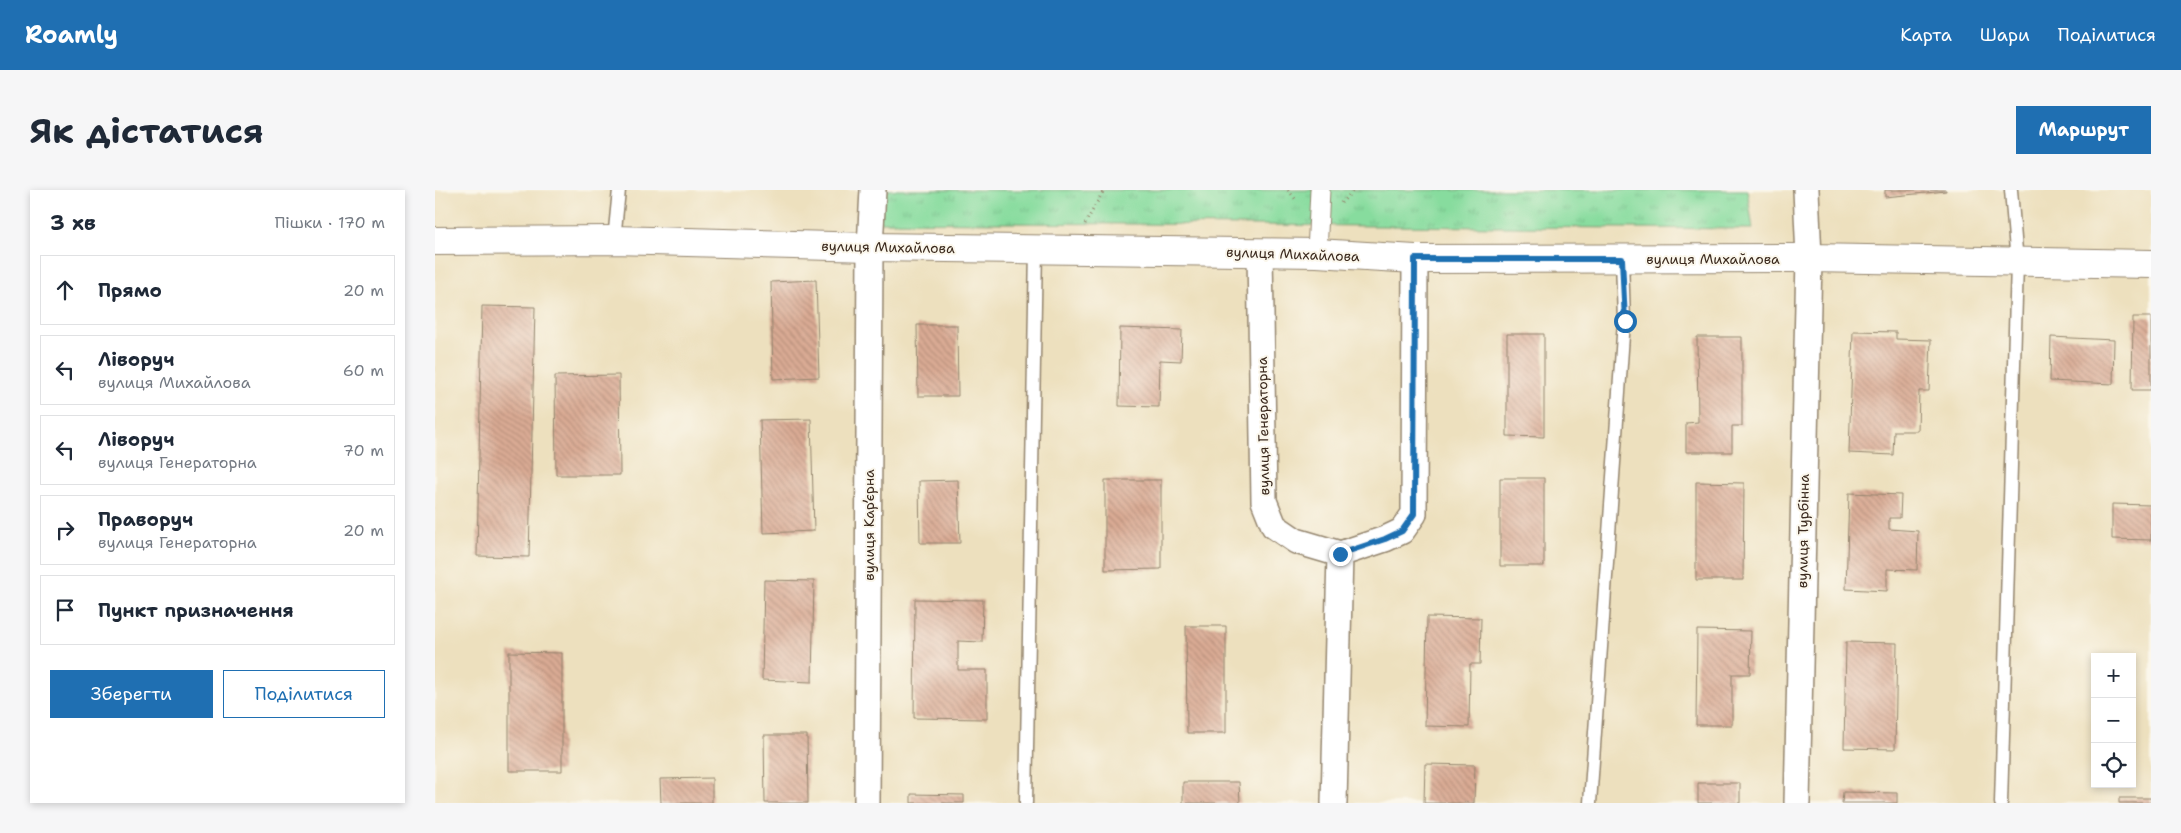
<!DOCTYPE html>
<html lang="uk">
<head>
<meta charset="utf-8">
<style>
	:root { --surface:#fff; --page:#f6f6f7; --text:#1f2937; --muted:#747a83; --line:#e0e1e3; --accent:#1f6fb2 }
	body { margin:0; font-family:"Shantell Sans",sans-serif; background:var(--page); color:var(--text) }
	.controls { position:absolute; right:15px; bottom:15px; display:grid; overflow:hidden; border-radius:0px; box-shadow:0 2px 8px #0003 }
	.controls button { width:45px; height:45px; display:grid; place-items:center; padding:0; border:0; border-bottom:1px solid var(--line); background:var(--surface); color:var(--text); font:25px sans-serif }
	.stop { position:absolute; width:15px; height:15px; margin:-11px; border:4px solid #1f6fb2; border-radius:50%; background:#fff }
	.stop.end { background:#1f6fb2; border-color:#fff; box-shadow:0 1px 5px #0008 }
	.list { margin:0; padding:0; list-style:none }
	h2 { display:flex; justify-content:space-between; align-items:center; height:65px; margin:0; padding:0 20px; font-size:21px }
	h2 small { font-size:16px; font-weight:400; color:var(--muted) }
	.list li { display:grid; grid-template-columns:32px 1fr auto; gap:15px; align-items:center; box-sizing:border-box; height:70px; margin:0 10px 10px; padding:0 10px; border:1px solid var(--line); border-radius:0px }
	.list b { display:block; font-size:19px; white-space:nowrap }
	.list p { margin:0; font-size:16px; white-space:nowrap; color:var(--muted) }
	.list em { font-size:16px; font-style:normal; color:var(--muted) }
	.actions { display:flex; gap:10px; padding:15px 20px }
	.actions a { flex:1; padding:11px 0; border:1px solid var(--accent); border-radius:0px; text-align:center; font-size:18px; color:var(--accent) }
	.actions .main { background:var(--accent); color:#fff }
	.icon { flex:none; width:28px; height:28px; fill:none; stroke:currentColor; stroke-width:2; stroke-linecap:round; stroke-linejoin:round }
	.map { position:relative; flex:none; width:1716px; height:613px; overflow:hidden; border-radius:0px }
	header { display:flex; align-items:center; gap:30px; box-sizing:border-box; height:70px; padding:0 25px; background:var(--accent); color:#fff }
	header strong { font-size:24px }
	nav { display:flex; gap:28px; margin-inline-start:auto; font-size:18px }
	.intro { display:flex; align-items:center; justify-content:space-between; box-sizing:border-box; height:120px; padding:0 30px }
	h1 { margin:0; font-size:35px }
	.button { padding:12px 22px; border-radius:0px; background:var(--accent); color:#fff; font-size:18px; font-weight:700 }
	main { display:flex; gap:30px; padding:0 30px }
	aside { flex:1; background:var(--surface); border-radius:0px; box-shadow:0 2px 8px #0003 }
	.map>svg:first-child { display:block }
	.park { fill:url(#park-tufts); stroke:#61835e }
	.building { fill:url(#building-back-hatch) }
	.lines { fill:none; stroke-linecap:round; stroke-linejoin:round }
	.service-casing { stroke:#94856e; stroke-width:15 }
	.pedestrian-casing { stroke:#94856e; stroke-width:21 }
	.minor-casing { stroke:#94856e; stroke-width:28 }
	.tertiary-casing { stroke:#94856e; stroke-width:30 }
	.path { stroke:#94856e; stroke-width:3; stroke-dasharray:1 4; stroke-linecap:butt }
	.service { stroke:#fff; stroke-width:12 }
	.pedestrian { stroke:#fff; stroke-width:19 }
	.minor { stroke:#fff; stroke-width:25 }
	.tertiary { stroke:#fff; stroke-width:28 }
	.route { stroke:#1f6fb2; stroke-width:6 }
	.labels { text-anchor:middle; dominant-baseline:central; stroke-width:4; stroke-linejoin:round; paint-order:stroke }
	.street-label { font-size:14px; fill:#3b2a1e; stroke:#fbf7ec }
</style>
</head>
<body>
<header>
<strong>Roamly</strong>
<nav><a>Карта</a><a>Шари</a><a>Поділитися</a></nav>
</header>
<div class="intro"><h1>Як дістатися</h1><a class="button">Маршрут</a></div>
<main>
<aside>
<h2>3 хв<small>Пішки · 170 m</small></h2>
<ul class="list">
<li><svg class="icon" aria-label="ahead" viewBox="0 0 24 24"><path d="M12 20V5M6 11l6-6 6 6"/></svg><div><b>Прямо</b></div><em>20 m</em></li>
<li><svg class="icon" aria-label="left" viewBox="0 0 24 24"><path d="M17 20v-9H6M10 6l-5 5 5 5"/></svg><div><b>Ліворуч</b><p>вулиця Михайлова</p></div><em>60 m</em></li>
<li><svg class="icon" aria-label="left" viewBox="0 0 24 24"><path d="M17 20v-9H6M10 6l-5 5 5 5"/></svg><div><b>Ліворуч</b><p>вулиця Генераторна</p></div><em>70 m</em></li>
<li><svg class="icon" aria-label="right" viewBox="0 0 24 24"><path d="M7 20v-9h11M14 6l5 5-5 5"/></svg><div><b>Праворуч</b><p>вулиця Генераторна</p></div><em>20 m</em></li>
<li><svg class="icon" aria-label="arrive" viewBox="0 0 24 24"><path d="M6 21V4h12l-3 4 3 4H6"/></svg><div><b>Пункт призначення</b></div></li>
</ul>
<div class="actions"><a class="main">Зберегти</a><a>Поділитися</a></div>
</aside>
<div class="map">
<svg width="1716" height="613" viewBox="0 0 1716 613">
	<defs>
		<pattern id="park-tufts" width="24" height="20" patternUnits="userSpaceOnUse" patternTransform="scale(1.25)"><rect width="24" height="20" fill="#87dc9e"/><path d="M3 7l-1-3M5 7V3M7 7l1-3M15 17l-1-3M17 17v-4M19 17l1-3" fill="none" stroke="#75bd88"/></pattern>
		<pattern id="building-back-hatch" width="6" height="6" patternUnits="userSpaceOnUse" patternTransform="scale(1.25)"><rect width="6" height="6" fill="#daab94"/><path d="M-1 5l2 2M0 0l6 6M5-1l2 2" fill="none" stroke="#b28b78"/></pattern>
	</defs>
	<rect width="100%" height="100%" fill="#fbf7ec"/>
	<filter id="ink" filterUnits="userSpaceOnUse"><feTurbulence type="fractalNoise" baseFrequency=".02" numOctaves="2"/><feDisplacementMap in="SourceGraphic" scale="10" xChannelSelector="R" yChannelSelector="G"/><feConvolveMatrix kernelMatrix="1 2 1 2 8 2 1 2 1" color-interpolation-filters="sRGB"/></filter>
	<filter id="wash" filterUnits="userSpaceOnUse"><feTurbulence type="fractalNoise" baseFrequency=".0096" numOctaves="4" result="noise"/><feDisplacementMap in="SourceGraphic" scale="20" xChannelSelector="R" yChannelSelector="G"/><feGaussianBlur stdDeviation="1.12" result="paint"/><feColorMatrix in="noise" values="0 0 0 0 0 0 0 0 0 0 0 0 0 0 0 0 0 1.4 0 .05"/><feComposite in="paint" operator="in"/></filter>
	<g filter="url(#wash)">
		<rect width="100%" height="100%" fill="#ede0be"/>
		<path class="park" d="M445,0H1312L1318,39L443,32Z"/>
		<g id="blocks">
			<path class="building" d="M1450,0H1511V1L1450,7Z
				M381,90L384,187L338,189L336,92Z
				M47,116L100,117L94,367L42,366Z
				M1698,127H1716V200H1697Z
				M482,135H522L523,206H483Z
				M685,138L747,140L746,171L725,170L724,217L684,216Z
				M1418,141L1461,142V149L1496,150L1494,201H1484L1483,241H1459L1458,265L1414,263Z
				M1072,144H1109V247L1072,246Z
				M1262,147H1307V236H1297V262H1251V233L1263,232Z
				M1616,147L1679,150L1678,194L1615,191Z
				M184,185L185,285H121L120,186Z
				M376,229L379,341L328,343L325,230Z
				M1065,288H1109V376H1065Z
				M523,290L525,353H485L484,291Z
				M670,290H726V379L670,380Z
				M1261,292L1309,293L1308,390H1261Z
				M1414,303L1466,305L1465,328H1454V339L1483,341L1482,380L1452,379V401L1411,399Z
				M1677,314L1716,315V350L1677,349Z
				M329,390L379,391L377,492L327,490Z
				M480,409L548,410L547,452L523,451V480H552V529L479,528Z
				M992,427L1046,428L1045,474H1035L1034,537L990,536Z
				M751,436H791V543H752Z
				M1262,440L1316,441L1315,484H1297V535H1261Z
				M1411,452L1462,453L1460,559L1409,558Z
				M74,462L127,463V581H74Z
				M329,545H372L373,613H330Z
				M990,574L1040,575L1039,613H989Z
				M277,588V613H226L225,589Z
				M748,592H804L805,613H748Z
				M1263,593H1305V613H1263Z
				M1408,602L1462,603V613H1407Z
				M476,604L529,605V613H476Z
				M1684,608H1716V613H1684Z"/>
		</g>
	</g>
	<g filter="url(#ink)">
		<use href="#blocks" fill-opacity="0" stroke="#94856e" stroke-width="1"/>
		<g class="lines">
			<defs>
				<path id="service" d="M179,50L184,0
					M591,613L601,58
					M1155,613L1189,131L1187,69
					M1566,613L1582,73L1576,0"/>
				<path id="pedestrian" d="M882,63L885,0"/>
				<path id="minor" d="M825,63L829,311L839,336L861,351L905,364L950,349L967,341L979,324L980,69
					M432,613L435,57L438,0
					M899,613L905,364
					M1362,613L1374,68L1371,0"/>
				<path id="tertiary" d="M0,51L179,50L435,57L882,63L980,69L1374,68L1716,74"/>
			</defs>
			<use href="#service" class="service-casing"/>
			<use href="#pedestrian" class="pedestrian-casing"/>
			<use href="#minor" class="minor-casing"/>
			<use href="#tertiary" class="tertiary-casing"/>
			<path class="path" d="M853,0L862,11
				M906,13L919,0
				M650,34L669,0"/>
			<use href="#service" class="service"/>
			<use href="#pedestrian" class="pedestrian"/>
			<use href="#minor" class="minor"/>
			<use href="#tertiary" class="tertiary"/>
		</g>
	</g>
	<g class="lines" filter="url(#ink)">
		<path class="route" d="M905,364L950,349L967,341L979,324L980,69H1187L1190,131"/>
	</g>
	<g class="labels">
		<g class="street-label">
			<text transform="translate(453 57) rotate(1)">вулиця Михайлова</text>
			<text transform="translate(858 64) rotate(2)">вулиця Михайлова</text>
			<text x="1278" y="69">вулиця Михайлова</text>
			<text transform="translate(828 236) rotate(-91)">вулиця Генераторна</text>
			<text transform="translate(434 335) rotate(-90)">вулиця Кар’єрна</text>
			<text transform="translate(1368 341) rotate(-89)">вулиця Турбінна</text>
		</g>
	</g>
</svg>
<div class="controls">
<button>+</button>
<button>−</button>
<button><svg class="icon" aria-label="locate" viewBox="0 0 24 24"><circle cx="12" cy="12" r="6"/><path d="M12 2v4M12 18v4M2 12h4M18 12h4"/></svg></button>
</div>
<div class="stop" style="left:1190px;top:131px"></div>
<div class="stop end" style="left:905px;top:364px"></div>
</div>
</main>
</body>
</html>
